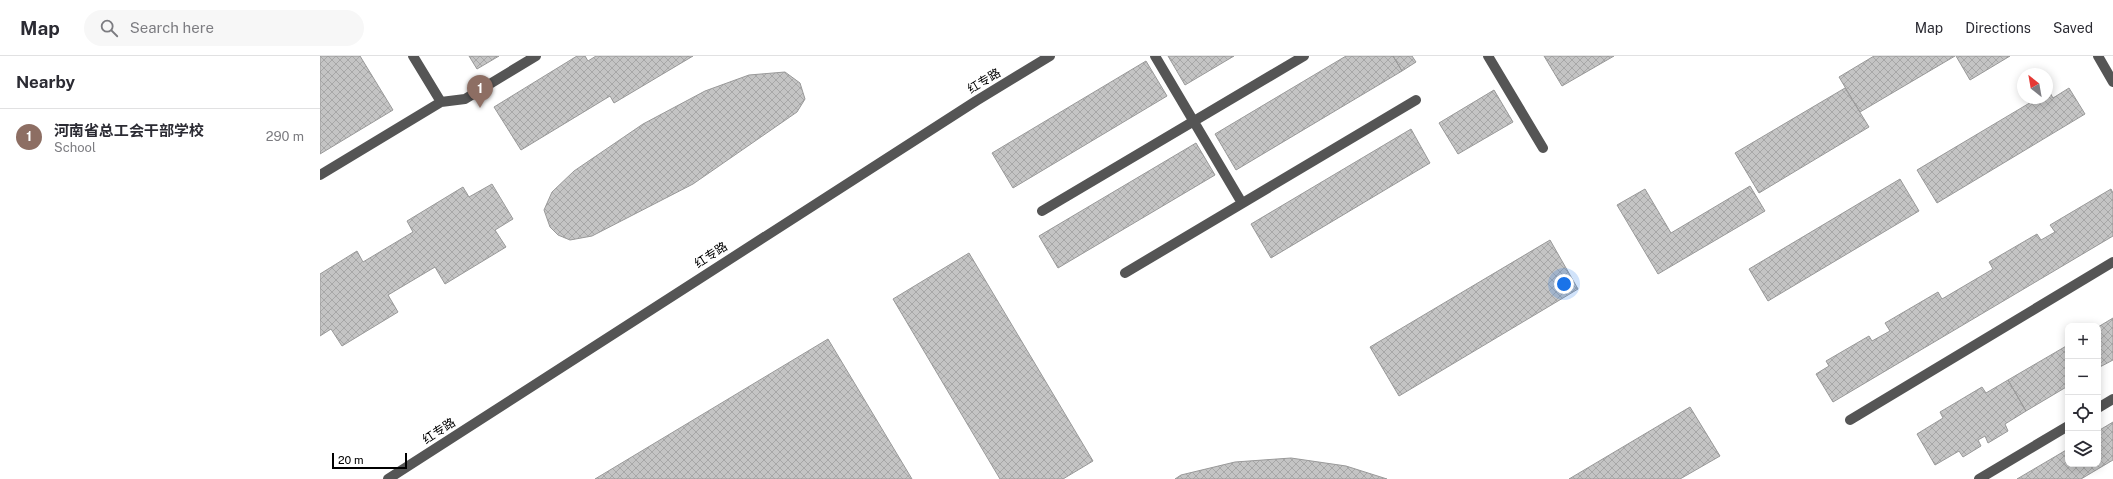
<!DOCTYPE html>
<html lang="en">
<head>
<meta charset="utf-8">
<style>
	:root { --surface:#fff; --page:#f7f7f7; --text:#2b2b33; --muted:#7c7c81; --line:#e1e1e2; --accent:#b45309 }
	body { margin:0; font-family:"Public Sans","Noto Sans SC",sans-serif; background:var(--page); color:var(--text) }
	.controls { position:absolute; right:12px; bottom:12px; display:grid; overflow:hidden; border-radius:8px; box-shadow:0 2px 10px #0003 }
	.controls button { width:36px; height:36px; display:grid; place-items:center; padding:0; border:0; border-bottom:1px solid var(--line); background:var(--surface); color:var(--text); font:20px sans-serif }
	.compass { position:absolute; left:1697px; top:12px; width:36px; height:36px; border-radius:50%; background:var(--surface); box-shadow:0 2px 10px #0003; rotate:329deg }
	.scale { position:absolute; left:12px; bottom:10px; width:75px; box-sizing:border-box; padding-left:4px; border:2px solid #000; border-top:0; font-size:11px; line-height:14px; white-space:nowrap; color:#000; -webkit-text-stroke:3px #fff; paint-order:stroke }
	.you { position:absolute; left:1244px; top:228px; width:14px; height:14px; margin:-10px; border:3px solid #fff; border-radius:50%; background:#1a73e8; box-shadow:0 0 0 6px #1a73e833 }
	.badge { display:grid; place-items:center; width:26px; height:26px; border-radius:50%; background:var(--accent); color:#fff; font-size:13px; font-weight:700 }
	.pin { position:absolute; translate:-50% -33px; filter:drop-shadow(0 1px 2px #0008) }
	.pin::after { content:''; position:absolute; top:21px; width:14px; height:12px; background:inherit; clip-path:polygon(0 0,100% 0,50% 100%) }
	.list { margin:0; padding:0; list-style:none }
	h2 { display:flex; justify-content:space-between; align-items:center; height:52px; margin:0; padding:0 16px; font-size:17px }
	h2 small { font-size:13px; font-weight:400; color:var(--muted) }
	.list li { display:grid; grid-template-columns:26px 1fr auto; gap:12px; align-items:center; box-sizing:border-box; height:56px; padding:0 16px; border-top:1px solid var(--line) }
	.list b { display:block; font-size:15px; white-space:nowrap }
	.list p { margin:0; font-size:13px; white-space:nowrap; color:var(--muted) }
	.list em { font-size:13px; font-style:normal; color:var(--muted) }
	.icon { flex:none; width:22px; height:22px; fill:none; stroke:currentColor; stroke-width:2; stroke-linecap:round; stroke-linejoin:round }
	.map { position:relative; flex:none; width:1793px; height:423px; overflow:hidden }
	header { display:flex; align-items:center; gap:24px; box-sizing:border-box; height:56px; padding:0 20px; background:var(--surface); border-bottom:1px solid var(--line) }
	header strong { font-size:19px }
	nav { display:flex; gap:22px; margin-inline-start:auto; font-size:14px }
	.search { width:280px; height:36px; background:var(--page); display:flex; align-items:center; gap:10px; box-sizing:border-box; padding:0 14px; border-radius:22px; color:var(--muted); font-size:15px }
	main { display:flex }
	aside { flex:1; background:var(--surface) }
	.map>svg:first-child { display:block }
	.building { fill:url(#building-cross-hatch); stroke:#999 }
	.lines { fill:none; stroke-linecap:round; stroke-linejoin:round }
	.minor { stroke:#555; stroke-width:10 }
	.labels { text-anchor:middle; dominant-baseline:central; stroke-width:4; stroke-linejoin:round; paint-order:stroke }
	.street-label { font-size:12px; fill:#000; stroke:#fff }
</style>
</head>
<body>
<header>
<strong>Map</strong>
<div class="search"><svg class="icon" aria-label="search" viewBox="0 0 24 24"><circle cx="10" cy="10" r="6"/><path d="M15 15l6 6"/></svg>Search here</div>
<nav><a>Map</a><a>Directions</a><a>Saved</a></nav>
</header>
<main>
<aside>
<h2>Nearby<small></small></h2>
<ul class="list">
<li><span class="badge" style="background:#8d6e63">1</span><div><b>河南省总工会干部学校</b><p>School</p></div><em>290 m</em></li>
</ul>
</aside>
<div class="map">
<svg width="1793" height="423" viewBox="0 0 1793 423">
	<defs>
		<pattern id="building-cross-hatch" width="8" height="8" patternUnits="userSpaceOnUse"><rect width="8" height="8" fill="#c4c4c4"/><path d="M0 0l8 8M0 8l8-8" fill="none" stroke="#a7a7a7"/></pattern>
	</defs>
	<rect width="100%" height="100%" fill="#fff"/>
	<path class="building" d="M0,0H40L73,54L0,98Z
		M149,0H179L157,13Z
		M257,0H265L268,5L276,0H373L294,47L290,40L201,94L174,51Z
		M848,0H914L865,29Z
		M1026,0H1073L1082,15L916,114L895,78Z
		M1073,0H1092L1096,6L1082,15Z
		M1224,0H1294L1242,30Z
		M1554,0H1635L1540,56L1519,21Z
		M1636,0H1690L1650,24Z
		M826,5L847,40L693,132L672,97Z
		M465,16L480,27L485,43L477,56L373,128L272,180L250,184L238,179L230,171L224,154L232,136L254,115L323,68L385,35L429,19Z
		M1525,32L1549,71L1439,137L1415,97Z
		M1749,32L1765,58L1617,147L1597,114L1718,42H1727V36L1729,35L1733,42Z
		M1174,34L1193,66L1138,98L1119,67Z
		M1091,73L1110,107L951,202L931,168Z
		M876,87L895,119L738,212L719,180Z
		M1580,123L1599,155L1448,245L1429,213Z
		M172,128L193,163L175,174L186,191L125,228L115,211L68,239L78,256L22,290L11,273L0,280V218L37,195L43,206L93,176L87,165L143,131L149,141Z
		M1430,130L1445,155L1338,218L1297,149L1325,133L1351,177Z
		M1791,133L1793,137V180L1513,346L1496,318L1509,310L1506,305L1549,280L1552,285L1570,275L1565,267L1618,236L1622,243L1673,213L1669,206L1717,178L1721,184L1735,176L1730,169Z
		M1230,184L1258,233L1079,340L1050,291Z
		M649,197L773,405L743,423H680L573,243Z
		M1793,262V304L1778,312V271Z
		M508,283L592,423H275Z
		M1748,289V330L1706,355L1688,324Z
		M1688,324L1706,355L1685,368L1688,375L1668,387L1665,380L1658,384L1661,390L1643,401L1639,395L1615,409L1597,378L1623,362L1620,356L1662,331L1666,337Z
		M1370,351L1400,400L1360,423H1249Z
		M1793,366V404L1761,423H1697L1748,393V408H1778V375Z
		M971,402L1026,410L1067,423H855L861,419L915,406Z"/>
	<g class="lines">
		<path class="minor" d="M835,0L922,147
			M1168,0L1223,92
			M1778,0L1793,26
			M121,46L145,43L216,0
			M0,119L121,46L93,0
			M722,155L984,0
			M805,217L1096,44
			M1778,352L1793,343
			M1530,364L1793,206
			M68,423L656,45L730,0
			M1659,423L1748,370"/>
	</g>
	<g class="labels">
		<g class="street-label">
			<text transform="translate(664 25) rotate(-31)">红专路</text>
			<text transform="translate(391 199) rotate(-33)">红专路</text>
			<text transform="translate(119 375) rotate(-33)">红专路</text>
		</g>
	</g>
</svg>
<div class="controls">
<button>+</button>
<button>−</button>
<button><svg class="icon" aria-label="locate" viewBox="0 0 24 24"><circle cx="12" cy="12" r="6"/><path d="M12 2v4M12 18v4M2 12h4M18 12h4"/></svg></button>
<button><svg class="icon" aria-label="layers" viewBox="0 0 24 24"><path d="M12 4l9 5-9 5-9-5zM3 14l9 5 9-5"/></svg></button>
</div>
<svg class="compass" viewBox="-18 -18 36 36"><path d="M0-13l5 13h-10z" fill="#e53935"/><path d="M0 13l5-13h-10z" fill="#7c7c81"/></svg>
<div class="scale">20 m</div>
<div class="you"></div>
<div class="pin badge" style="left:160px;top:52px;background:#8d6e63">1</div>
</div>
</main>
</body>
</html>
